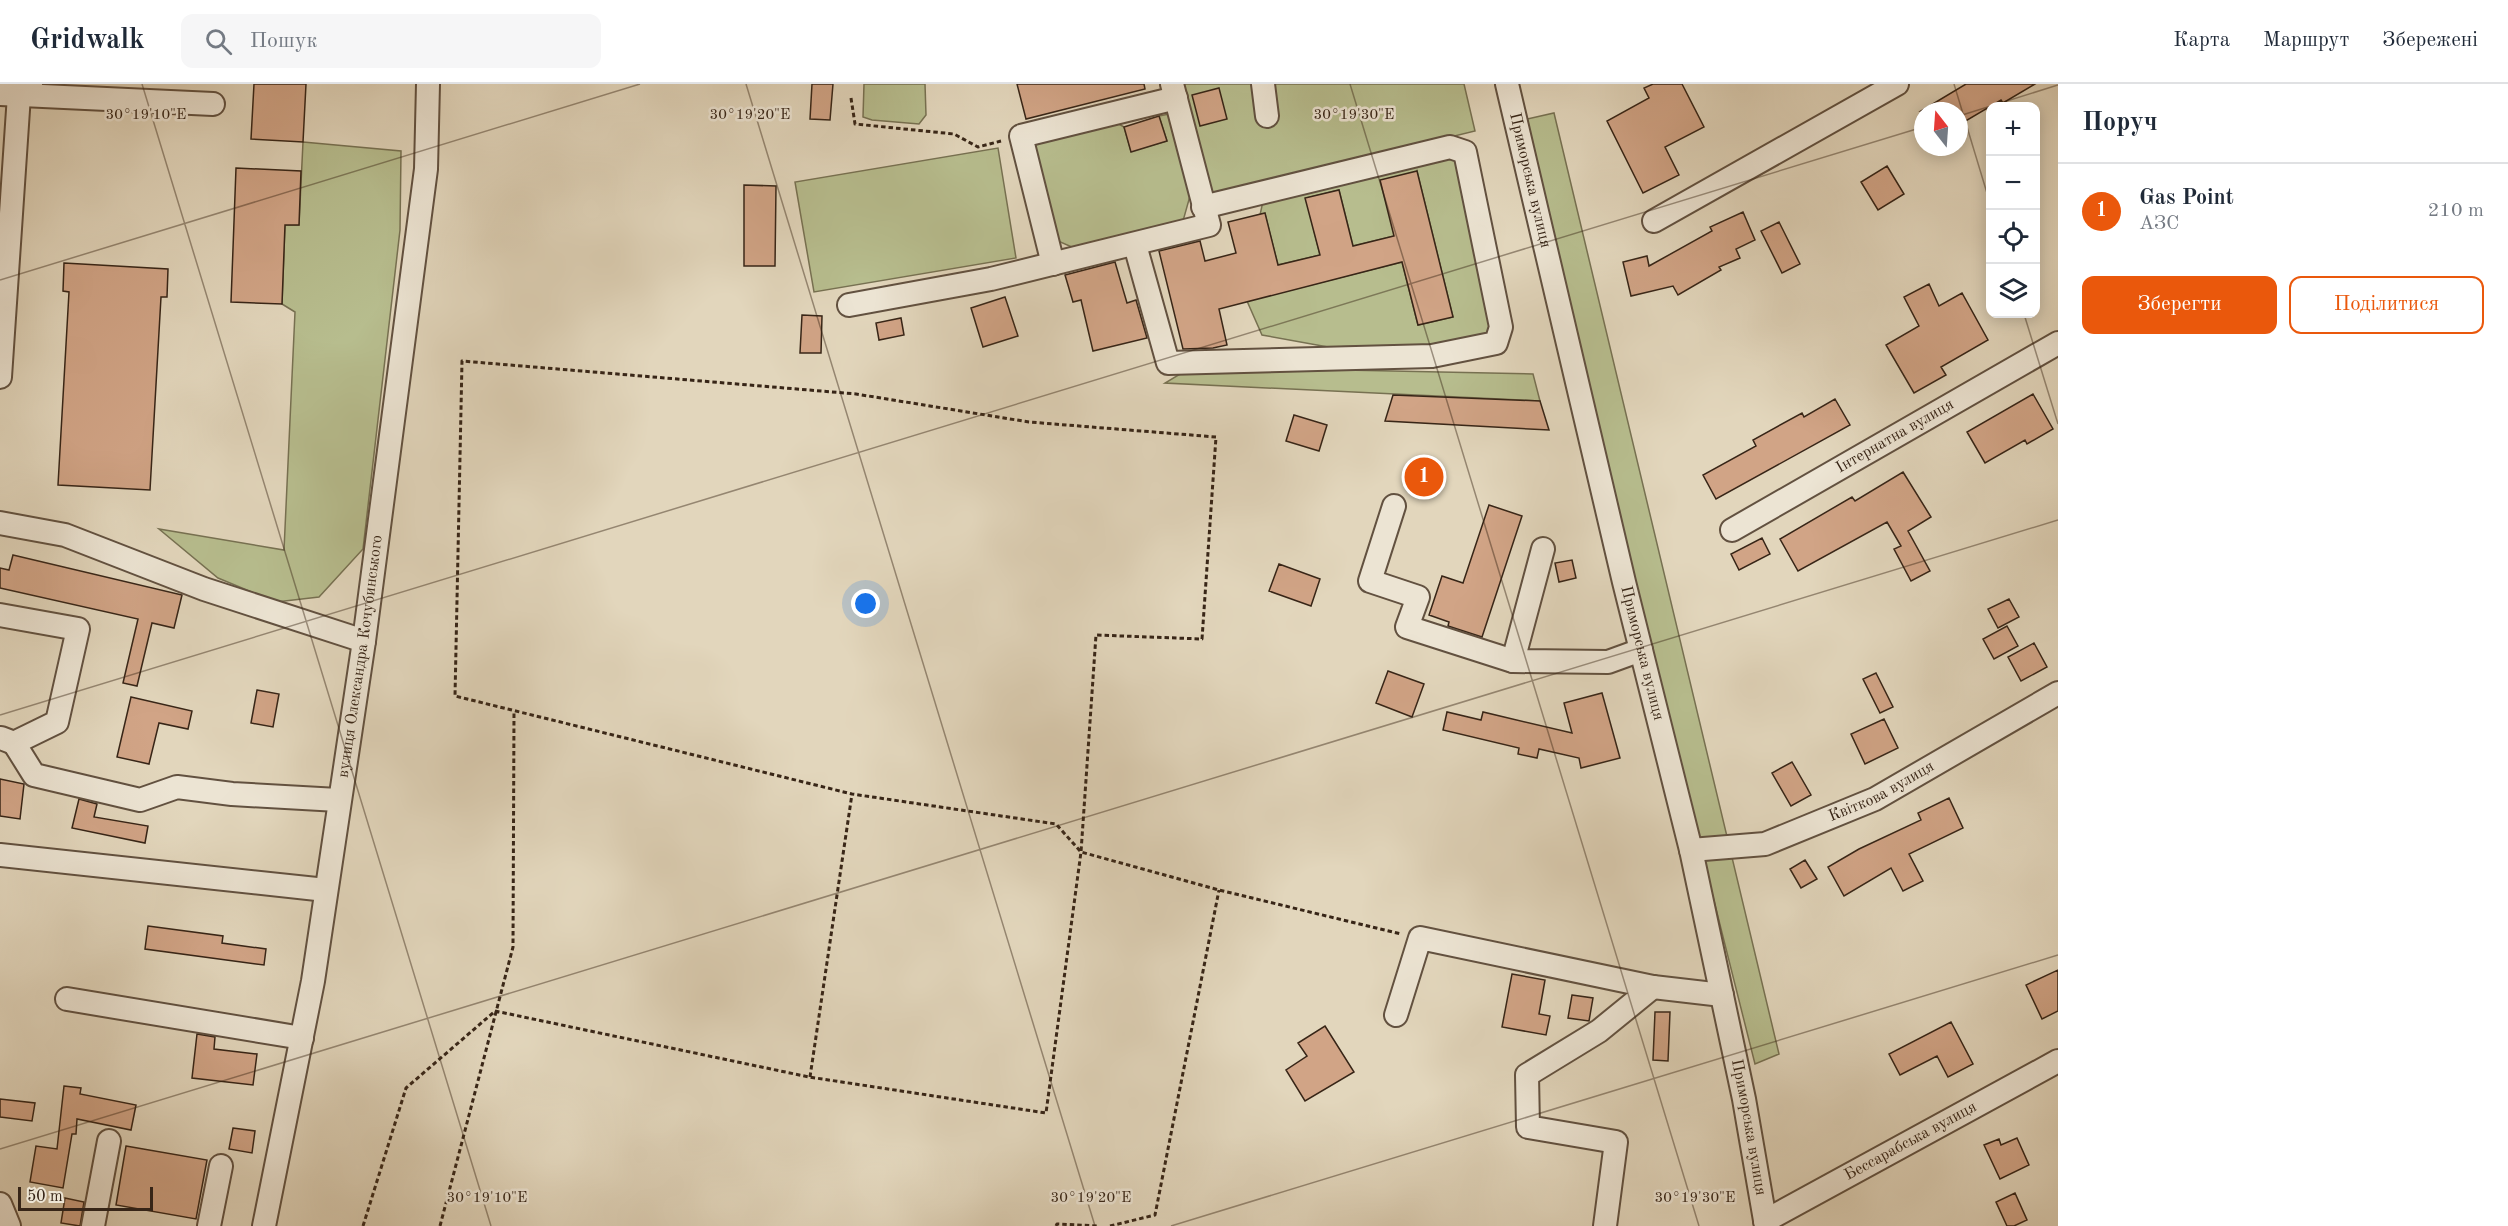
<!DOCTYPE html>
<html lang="uk">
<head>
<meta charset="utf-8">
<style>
	:root { --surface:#fff; --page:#f6f6f7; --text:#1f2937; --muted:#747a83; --line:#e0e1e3; --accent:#ea580c }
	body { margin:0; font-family:"Old Standard TT",serif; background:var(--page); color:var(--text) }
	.controls { position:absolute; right:18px; top:18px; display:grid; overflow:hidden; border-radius:12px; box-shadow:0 3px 15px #0003 }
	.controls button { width:54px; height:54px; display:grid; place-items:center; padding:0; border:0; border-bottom:2px solid var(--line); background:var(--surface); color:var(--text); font:30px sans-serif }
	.compass { position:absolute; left:1914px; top:18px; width:54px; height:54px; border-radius:50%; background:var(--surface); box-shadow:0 3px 15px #0003; rotate:343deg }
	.scale { position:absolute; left:18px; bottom:15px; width:135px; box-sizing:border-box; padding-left:6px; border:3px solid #372517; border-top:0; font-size:16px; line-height:21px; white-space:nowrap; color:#372517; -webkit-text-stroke:4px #ece4d3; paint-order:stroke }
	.you { position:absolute; left:866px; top:520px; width:21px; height:21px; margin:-15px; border:4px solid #fff; border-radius:50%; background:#1a73e8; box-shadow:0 0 0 9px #1a73e833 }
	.badge { display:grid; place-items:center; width:39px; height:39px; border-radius:50%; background:var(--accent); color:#fff; font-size:20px; font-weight:700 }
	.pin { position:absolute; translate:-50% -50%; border:3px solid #fff; box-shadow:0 2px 6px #0006 }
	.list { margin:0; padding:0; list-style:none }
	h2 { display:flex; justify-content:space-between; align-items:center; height:78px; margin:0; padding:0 24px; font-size:26px }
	h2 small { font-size:20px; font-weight:400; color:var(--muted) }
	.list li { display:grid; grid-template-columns:39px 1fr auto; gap:18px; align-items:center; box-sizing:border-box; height:96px; padding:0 24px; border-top:2px solid var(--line) }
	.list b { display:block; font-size:22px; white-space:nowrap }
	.list p { margin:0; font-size:20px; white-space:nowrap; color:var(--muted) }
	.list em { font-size:20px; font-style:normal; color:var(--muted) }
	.actions { display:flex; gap:12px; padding:18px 24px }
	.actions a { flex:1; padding:14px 0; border:2px solid var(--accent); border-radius:12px; text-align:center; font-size:21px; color:var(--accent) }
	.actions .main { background:var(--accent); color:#fff }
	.icon { flex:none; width:33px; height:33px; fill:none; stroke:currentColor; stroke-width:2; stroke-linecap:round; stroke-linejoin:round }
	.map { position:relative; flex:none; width:2058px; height:1142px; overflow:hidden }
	header { display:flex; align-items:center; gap:36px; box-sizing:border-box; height:84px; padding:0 30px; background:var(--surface); border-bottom:2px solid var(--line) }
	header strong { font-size:28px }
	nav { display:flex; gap:33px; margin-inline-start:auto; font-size:21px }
	.search { width:420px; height:54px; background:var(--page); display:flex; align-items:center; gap:15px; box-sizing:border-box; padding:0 21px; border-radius:12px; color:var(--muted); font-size:22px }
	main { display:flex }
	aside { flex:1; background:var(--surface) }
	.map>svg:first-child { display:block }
	.green { fill:#b7bd8e; stroke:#777152; stroke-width:1.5 }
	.building { fill:#d1a486; stroke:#372517; stroke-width:1.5 }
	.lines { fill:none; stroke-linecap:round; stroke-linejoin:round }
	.minor-casing { stroke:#625140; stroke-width:26 }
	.path { stroke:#372517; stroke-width:3; stroke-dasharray:4.5 3; stroke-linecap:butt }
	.minor { stroke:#ece4d3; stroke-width:22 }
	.ticks { fill:none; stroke:#372517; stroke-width:1.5; stroke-opacity:0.45 }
	.labels { text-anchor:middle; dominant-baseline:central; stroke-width:5; stroke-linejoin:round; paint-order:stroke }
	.street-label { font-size:16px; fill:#372517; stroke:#ece4d3 }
	.ticks-label { font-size:15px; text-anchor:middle; fill:#372517; stroke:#ece4d3; stroke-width:5; stroke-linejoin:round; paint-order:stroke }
</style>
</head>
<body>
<header>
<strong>Gridwalk</strong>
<div class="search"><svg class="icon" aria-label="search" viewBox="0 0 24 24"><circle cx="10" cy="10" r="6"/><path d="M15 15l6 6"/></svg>Пошук</div>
<nav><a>Карта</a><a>Маршрут</a><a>Збережені</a></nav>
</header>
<main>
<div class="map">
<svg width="2058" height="1142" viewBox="0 0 2058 1142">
	<rect width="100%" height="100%" fill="#e2d6bc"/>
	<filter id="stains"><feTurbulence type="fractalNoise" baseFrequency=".00333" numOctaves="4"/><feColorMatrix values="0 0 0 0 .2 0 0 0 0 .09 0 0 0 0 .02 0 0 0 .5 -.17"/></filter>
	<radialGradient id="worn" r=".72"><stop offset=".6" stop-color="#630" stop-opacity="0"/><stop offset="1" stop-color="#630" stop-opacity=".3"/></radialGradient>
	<path class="green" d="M864,0H925L926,31L919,40L872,36L863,33Z
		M1180,0H1464L1475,47L1209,112Z
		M1554,29L1779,970L1755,980L1518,37Z
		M1169,30L1190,112L1183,137L1074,164L1058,157L1032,70L1036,58L1114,37L1124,43L1131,67L1167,57L1159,32Z
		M303,58L401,67L400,146L363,465L319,513L276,518L218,494L159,445L284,466L295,228L282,220L285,141H299Z
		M998,64L1016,174L814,208L795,98Z
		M1443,72L1456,77L1492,238L1489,250L1427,261L1328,263L1262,251L1247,217L1402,178L1418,241L1453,233L1417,87L1394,152L1353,162L1339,106L1306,114L1320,171L1278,181L1265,130L1260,131L1263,117Z
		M1247,284L1533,290L1540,317L1165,299L1185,287Z"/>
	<path class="building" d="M254,0H306L303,58L251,55Z
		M812,0H833L830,36L810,35Z
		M1017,0H1144L1145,5L1026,35Z
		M1653,0H1682L1704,43L1665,63L1679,91L1643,109L1607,37L1649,14L1644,4Z
		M1966,0H2035L2003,19L2001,16L1964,38L1959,27H1921Z
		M1219,4L1227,35L1200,42L1192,11Z
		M1159,32L1167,57L1131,68L1124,43Z
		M1887,82L1904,110L1878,126L1861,98Z
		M236,84L301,87L299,141H285L282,220L231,218Z
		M1417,87L1453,233L1418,241L1402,178L1219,225L1227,261L1213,264L1183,265L1159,167L1200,157L1205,177L1236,169L1228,138L1265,129L1278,181L1320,171L1305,114L1339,106L1353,162L1394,152L1380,96Z
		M744,101L776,102L775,182H744Z
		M1743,128L1755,156L1736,165L1740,174L1719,183L1721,186L1678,211L1673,202L1631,212L1623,178L1647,172L1649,182L1712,147L1710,143Z
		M1779,138L1800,180L1782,189L1761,147Z
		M1115,178L1127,219L1136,216L1147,254L1093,267L1081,216L1073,218L1065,191Z
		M64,179L168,185L167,213H161L150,406L58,401L69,208L63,207Z
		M1929,200L1939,222L1962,209L1988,256L1941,283L1946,291L1914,309L1886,261L1919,242L1904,213Z
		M1005,213L1018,252L983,263L971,224Z
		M802,231L822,232L821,269H800Z
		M901,234L904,251L879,256L876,239Z
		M2033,310L2053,345L2027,360L2025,356L1985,379L1967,348Z
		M1393,311L1540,317L1549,346L1385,337Z
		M1835,315L1850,341L1716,415L1703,391L1756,362L1753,356L1802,329L1804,333Z
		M1294,331L1327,341L1319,367L1286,357Z
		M1903,388L1931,433L1908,447L1930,487L1911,497L1894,465L1901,462L1887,438L1798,487L1780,455L1852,413L1855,417Z
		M1489,421L1522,432L1482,553L1448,542L1449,538L1429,531L1442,492L1463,499Z
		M1762,454L1770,470L1739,486L1731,470Z
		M13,471L182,511L174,544L152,539L137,602L123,599L138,535L0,504V484L9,486Z
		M1572,476L1576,494L1559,498L1555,479Z
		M1279,480L1320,495L1311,522L1269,507Z
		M2009,515L2019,533L1998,544L1988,525Z
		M2007,542L2018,562L1994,575L1983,555Z
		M2034,559L2047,583L2021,597L2008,573Z
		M1388,587L1424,600L1412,633L1376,619Z
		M1876,589L1893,623L1880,629L1863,595Z
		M257,606L279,610L273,643L251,639Z
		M1602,609L1620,674L1581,684L1579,674L1539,665L1537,674L1518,670L1519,664L1443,646L1447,628L1481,636L1483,628L1572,649L1564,619Z
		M131,613L192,627L188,645L159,639L149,680L117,673Z
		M1884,635L1898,664L1865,680L1851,650Z
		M1792,678L1811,711L1791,722L1772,689Z
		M0,695L24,700L20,735L0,732Z
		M1949,714L1963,744L1909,770L1923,797L1903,807L1891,784L1844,812L1828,783L1859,765L1921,736L1918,729Z
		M79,715L97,720L94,733L148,742L145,759L72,744Z
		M1805,776L1817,795L1801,804L1790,785Z
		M148,842L223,852L222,859L266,865L264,881L145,865Z
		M2058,886V927L2042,935L2026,901Z
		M1512,890L1545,896L1539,930L1550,932L1546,951L1502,943Z
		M1572,911L1593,914L1589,937L1568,934Z
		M1655,928H1670L1668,977L1653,976Z
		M1951,938L1973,980L1948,993L1937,972L1900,991L1889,970Z
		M1325,942L1354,988L1305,1017L1286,986L1307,972L1298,959Z
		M197,950L215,953L214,965L257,970L253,1001L192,994Z
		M64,1002L81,1004L80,1010L136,1021L131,1046L77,1035L76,1050H72L63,1104L30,1098L36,1062L57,1065Z
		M0,1015L35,1019L32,1037L0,1033Z
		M233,1044L255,1047L252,1069L229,1065Z
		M2017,1054L2029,1081L2000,1095L1984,1061L1999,1055L2001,1061Z
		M126,1062L207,1076L196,1135L116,1121Z
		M2015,1109L2027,1136L2014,1142H2007L1996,1118Z
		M65,1114L84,1118L80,1142L61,1139Z"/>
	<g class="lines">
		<defs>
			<g id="minor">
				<path d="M1263,0L1267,32"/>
				<path id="s1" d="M1507,0L1624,498L1691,766L1744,1015L1766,1142"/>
				<path d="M0,10L213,20"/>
				<path d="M1654,137L1897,0"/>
				<path d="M1135,161L1168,279L1432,272L1496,259L1501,243L1465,68L1450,63L1203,123"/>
				<path d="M1053,180L1021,52L1176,14"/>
				<path d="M849,221L991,195L1209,141L1172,0"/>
				<path d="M0,293L19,11L31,0"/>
				<path d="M1394,422L1370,497L1418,513L1407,543L1513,577"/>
				<path d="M0,439L65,451L204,505L364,557"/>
				<path id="s2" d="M1732,446L2058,259"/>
				<path d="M1543,465L1513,577L1608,578L1641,566"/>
				<path d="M0,531L78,545L57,638L14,659L1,654"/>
				<path d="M14,659L34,691L140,716L177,703L232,710L338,716"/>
				<path id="s3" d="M1691,766L1765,760L1875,715L2058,609"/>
				<path d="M0,771L326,806"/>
				<path d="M67,915L302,954"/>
				<path d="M1396,931L1420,854L1653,903L1722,911"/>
				<path d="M0,1120L9,1142"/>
				<path id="s4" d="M1765,1137L2058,977"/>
				<path d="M93,1142L109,1057"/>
				<path d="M209,1142L221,1082"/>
				<path id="s5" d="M264,1142L313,897L364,557L426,85L428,0"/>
				<path d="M1605,1142L1616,1058L1528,1043L1527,991L1599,947L1653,903"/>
			</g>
		</defs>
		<use href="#minor" class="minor-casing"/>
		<path class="path" d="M851,14L855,40L954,50L978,63L1001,57
			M495,927L809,993L1046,1029L1081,768L1096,551L1202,555L1216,353L1029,338L856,310L462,277L455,612L852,710L1056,740L1081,768L1219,806L1401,850
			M810,993L852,710
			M363,1142L406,1004L494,928
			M440,1142L513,863L514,627
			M1056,1142L1057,1140L1098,1142
			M1110,1142L1155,1131L1219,806"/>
		<use href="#minor" class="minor"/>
	</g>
	<path class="ticks" d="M142,0L491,1142M746,0L1095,1142M1350,0L1699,1142M1954,0L1990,119M1959,32L2058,1M0,196L640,0M2024,230L2058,340M0,631L1923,43M0,1065L2058,436M1171,1142L2058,871"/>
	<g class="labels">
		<g class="street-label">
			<text stroke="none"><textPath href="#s1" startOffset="99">Приморська вулиця</textPath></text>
			<text stroke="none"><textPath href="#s2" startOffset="188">Інтернатна вулиця</textPath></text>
			<text stroke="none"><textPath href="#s1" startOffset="585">Приморська вулиця</textPath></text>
			<text stroke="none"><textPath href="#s5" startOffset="578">вулиця Олександра Кочубинського</textPath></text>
			<text stroke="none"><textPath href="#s3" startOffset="202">Квіткова вулиця</textPath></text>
			<text stroke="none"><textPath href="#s1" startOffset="1071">Приморська вулиця</textPath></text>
			<text stroke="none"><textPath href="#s4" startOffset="166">Бессарабська вулиця</textPath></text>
		</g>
	</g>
	<g class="ticks-label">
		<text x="146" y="35">30°19'10"E</text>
		<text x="750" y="35">30°19'20"E</text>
		<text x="1354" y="35">30°19'30"E</text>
		<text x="487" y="1118">30°19'10"E</text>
		<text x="1091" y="1118">30°19'20"E</text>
		<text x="1695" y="1118">30°19'30"E</text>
	</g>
	<rect width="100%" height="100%" filter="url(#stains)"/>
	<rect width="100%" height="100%" fill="url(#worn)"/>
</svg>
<div class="controls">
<button>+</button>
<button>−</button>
<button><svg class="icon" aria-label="locate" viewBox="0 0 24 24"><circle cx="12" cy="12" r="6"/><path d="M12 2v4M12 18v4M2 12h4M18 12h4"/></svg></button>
<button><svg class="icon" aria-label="layers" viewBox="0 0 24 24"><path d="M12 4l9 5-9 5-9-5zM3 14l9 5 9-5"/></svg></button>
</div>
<svg class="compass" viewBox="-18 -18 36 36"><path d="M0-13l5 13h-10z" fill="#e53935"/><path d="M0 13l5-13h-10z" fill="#747a83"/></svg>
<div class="scale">50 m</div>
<div class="you"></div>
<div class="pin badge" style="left:1424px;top:393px">1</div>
</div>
<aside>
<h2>Поруч<small></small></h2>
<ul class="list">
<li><span class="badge">1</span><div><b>Gas Point</b><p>АЗС</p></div><em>210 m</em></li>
</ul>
<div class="actions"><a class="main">Зберегти</a><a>Поділитися</a></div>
</aside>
</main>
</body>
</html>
